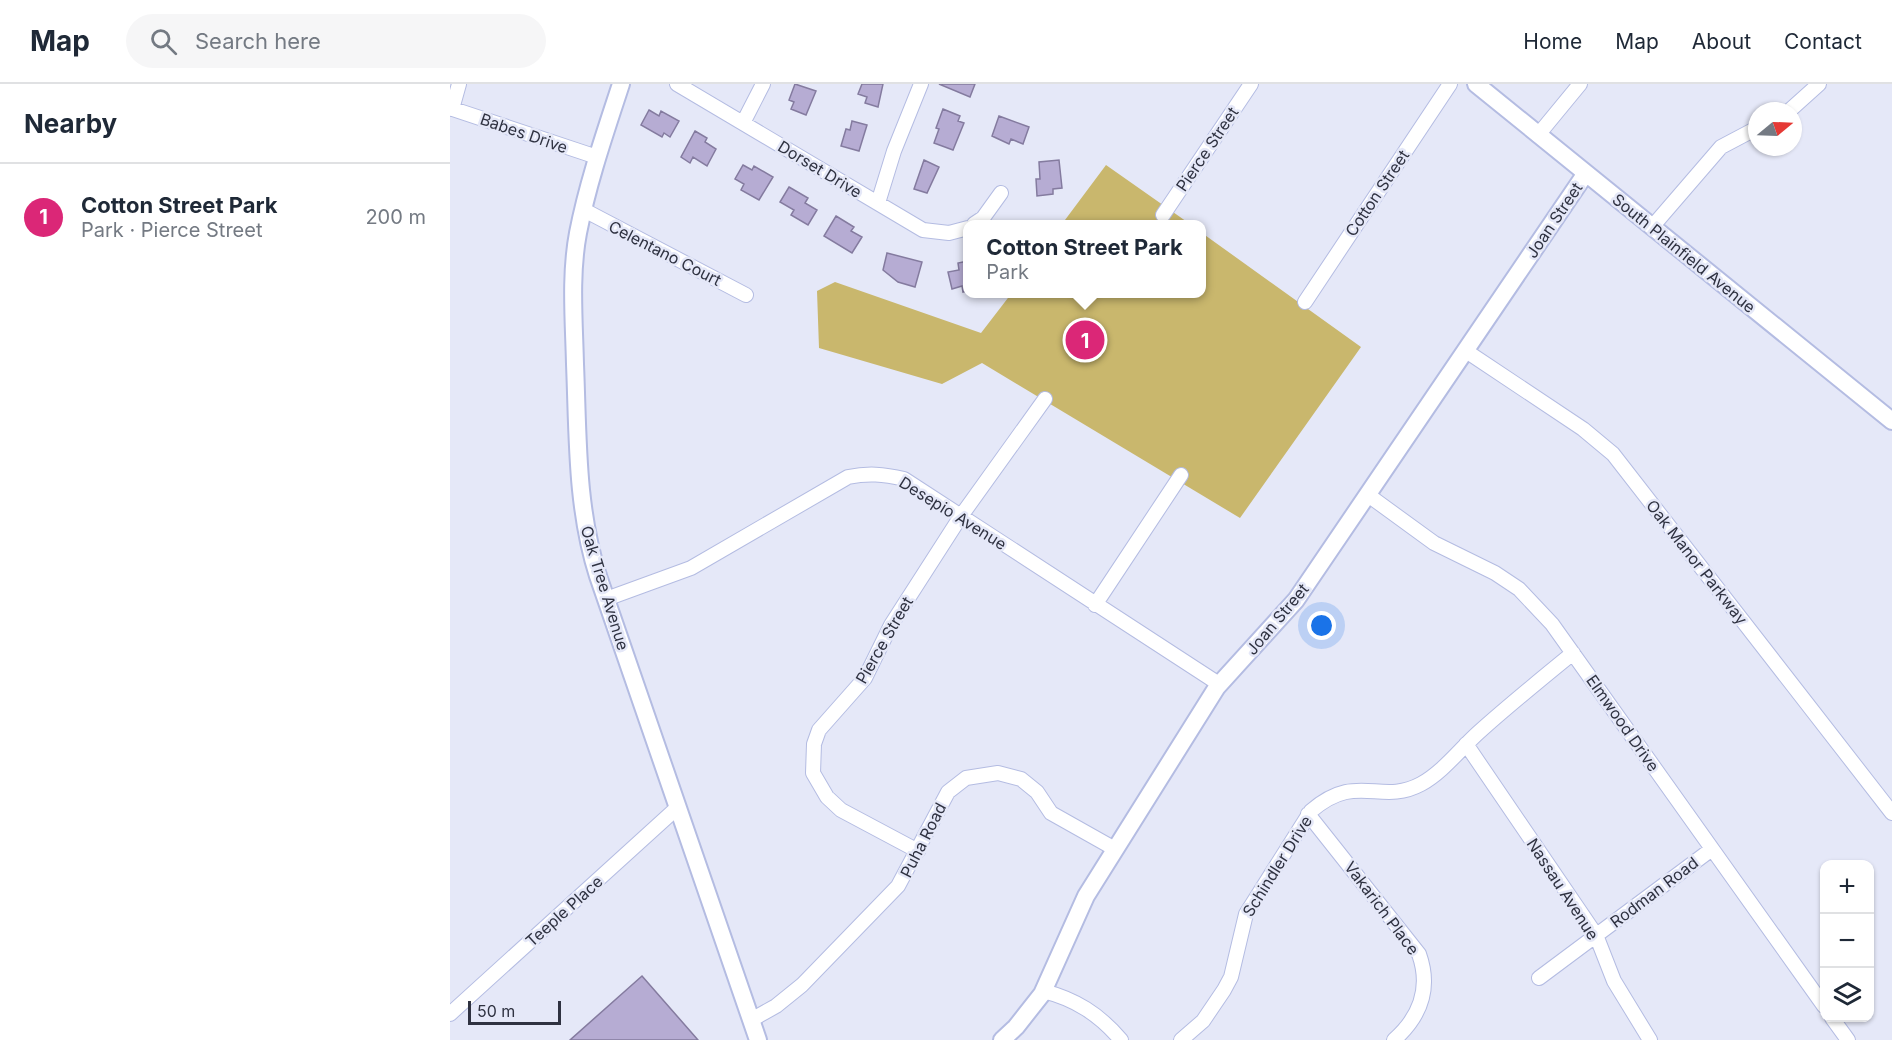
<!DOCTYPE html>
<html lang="en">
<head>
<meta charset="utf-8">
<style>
	:root { --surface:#fff; --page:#f6f6f7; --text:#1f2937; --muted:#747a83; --line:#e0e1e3; --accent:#db2777 }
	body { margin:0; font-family:Inter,sans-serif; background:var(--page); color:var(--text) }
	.controls { position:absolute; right:18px; bottom:18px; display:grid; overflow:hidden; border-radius:12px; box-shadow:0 2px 4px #0004 }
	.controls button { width:54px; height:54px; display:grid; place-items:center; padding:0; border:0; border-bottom:2px solid var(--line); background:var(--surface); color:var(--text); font:30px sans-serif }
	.compass { position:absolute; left:1298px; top:18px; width:54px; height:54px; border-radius:50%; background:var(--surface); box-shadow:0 2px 4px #0004; rotate:71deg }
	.scale { position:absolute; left:18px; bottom:15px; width:93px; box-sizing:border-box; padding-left:6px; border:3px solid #2f3241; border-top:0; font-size:16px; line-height:21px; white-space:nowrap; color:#2f3241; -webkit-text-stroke:4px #e5e8f8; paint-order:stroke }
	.you { position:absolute; left:872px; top:542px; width:21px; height:21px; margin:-15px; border:4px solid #fff; border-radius:50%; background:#1a73e8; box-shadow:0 0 0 9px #1a73e833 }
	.badge { display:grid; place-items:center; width:39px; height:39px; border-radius:50%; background:var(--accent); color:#fff; font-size:20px; font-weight:700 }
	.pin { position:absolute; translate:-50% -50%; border:3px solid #fff; box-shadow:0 2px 6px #0006 }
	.popup { position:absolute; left:513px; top:136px; width:243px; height:78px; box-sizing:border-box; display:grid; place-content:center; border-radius:12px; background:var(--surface); filter:drop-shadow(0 2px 4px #0005); font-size:20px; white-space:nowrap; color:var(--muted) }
	.popup b { font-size:22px; color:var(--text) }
	.popup::after { content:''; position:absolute; left:50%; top:100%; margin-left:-12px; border:12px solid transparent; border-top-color:var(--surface) }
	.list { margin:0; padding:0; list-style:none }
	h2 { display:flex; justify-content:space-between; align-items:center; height:78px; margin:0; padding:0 24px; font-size:26px }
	h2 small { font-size:20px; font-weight:400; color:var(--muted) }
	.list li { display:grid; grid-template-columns:39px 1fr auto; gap:18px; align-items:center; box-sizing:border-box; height:108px; padding:0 24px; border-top:2px solid var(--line) }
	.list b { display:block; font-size:22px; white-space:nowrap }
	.list p { margin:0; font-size:20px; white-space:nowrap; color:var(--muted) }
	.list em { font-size:20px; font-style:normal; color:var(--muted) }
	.icon { flex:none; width:33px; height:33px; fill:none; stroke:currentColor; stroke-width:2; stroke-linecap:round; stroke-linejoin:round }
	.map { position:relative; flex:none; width:1442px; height:956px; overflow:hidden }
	header { display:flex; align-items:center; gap:36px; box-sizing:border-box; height:84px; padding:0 30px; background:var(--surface); border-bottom:2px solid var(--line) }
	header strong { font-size:28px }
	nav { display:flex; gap:33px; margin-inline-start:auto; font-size:21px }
	.search { width:420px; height:54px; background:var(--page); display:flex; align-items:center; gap:15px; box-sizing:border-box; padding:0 21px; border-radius:33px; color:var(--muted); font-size:22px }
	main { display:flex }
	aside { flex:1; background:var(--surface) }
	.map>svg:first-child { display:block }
	.green { fill:#c9b76d }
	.building { fill:#b6acd3; stroke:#847b9f; stroke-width:1.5 }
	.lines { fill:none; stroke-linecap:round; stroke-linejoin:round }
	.minor-casing { stroke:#b4bce2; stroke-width:16 }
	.tertiary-casing { stroke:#b4bce2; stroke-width:20 }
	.minor { stroke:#fff; stroke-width:14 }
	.tertiary { stroke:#fff; stroke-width:16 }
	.labels { text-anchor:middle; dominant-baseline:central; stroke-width:5; stroke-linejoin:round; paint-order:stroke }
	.street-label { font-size:16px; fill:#2f3241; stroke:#e5e8f8 }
</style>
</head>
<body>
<header>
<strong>Map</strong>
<div class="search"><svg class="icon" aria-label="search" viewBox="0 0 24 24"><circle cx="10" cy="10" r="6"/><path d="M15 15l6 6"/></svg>Search here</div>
<nav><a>Home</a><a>Map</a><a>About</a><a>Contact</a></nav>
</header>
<main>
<aside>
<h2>Nearby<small></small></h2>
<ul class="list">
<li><span class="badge">1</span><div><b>Cotton Street Park</b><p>Park · Pierce Street</p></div><em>200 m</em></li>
</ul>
</aside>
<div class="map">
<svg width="1442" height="956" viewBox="0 0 1442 956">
	<rect width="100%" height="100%" fill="#e5e8f8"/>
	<path class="green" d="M656,81L740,140H612Z
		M752,149L911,263L790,434L532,279L492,300L369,264L367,207L385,198L531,249L561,210H752Z"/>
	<path class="building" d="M345,0L366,7L356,31L341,25L344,18L339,16Z
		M412,0H433L428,23L415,19L417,13L408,10Z
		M489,0H525L520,13Z
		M493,25L510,32L508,37L514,39L503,66L484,59L489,45L486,44Z
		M199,26L209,32L211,27L229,37L220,53L214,49L212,53L191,41Z
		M549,32L579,43L573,60L561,55L559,60L542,52Z
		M402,37L417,41L409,67L391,62L396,45L400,46Z
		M245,47L257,54L255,58L266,65L257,82L243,73L240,79L231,73Z
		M474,76L489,83L477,109L464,105Z
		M609,76L612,104L603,105V110L587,112L586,95H590L589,78Z
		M293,81L302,86L304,82L323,93L309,116L291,106L294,100L285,95Z
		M339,103L358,114L355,119L367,126L358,141L341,131L344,126L330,118Z
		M386,132L404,143L401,147L412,153L402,169L374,152Z
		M437,169L472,178L465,203L448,198L433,186Z
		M518,177V207L513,208L512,202L502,205L498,188L509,186L508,179Z
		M192,892L248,956H120Z"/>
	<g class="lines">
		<defs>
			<path id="minor" d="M227,0L473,146L499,149L518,144
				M0,24L147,73
				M2,25L9,0
				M1339,27L1369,0
				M293,39L313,0
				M1088,51L1130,0
				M428,119L444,67L471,0
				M134,126L296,211
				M713,131L801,0
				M524,140L533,134L551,109
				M1202,143L1271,63L1307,44
				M855,218L1000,0
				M1016,267L1133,345L1163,370L1442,729
				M918,411L984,459L1045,489L1069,505L1102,540L1374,922
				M156,515L241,484L398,393C418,389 433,390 454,395L769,600
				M645,521L731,391
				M1016,660L1146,851L1164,897L1200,956
				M858,730L969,870C981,904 971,932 944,956
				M468,767L391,726L377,713L363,689L364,660L369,646L415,594L441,541L511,432L595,315
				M1089,894L1262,765
				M593,907C625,915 649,930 671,956
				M0,930L228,723
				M1382,934L1398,956
				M301,936L326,922L352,901L448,802L498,708L516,694L548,689L571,695L587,708L601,729L665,765
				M731,956L753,937L774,906L781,893L796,830L861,727C907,687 930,722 971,700C993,688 1010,665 1029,648C1059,621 1091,595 1123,569"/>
			<path id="tertiary" d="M171,0C155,49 138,98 128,149C120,191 124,237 125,280C128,352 126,423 148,492L308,956
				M1026,0L1442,337
				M552,956L566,943L592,910L636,812L767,603L846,516L1136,89"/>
		</defs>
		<use href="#minor" class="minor-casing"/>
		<use href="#tertiary" class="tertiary-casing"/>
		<use href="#minor" class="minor"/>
		<use href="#tertiary" class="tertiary"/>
	</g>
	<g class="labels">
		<g class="street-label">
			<text transform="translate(74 49) rotate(19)">Babes Drive</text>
			<text transform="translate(757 65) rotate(-56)">Pierce Street</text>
			<text transform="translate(370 85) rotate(31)">Dorset Drive</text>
			<text transform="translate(927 109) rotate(-56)">Cotton Street</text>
			<text transform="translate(1104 136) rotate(-56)">Joan Street</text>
			<text transform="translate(215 169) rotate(27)">Celentano Court</text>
			<text transform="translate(1234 169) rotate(39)">South Plainfield Avenue</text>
			<text transform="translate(503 429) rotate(32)">Desepio Avenue</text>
			<text transform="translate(1247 478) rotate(52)">Oak Manor Parkway</text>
			<text transform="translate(155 504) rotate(73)">Oak Tree Avenue</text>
			<text transform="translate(827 535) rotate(-50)">Joan Street</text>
			<text transform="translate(434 556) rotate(-60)">Pierce Street</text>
			<text transform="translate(1173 639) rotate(55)">Elmwood Drive</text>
			<text transform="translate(473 756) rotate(-63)">Puha Road</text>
			<text transform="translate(827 782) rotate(-58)">Schindler Drive</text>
			<text transform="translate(1113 805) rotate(57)">Nassau Avenue</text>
			<text transform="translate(1204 808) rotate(-37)">Rodman Road</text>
			<text transform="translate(932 824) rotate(53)">Vakarich Place</text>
			<text transform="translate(114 827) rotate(-42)">Teeple Place</text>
		</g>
	</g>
</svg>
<div class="controls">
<button>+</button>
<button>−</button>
<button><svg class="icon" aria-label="layers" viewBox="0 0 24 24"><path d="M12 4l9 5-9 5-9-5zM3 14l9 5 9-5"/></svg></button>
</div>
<svg class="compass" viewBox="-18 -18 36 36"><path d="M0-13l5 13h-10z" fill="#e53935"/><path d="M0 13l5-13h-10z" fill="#747a83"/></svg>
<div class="scale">50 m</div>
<div class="you"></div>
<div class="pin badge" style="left:635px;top:256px">1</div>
<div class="popup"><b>Cotton Street Park</b>Park</div>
</div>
</main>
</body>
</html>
